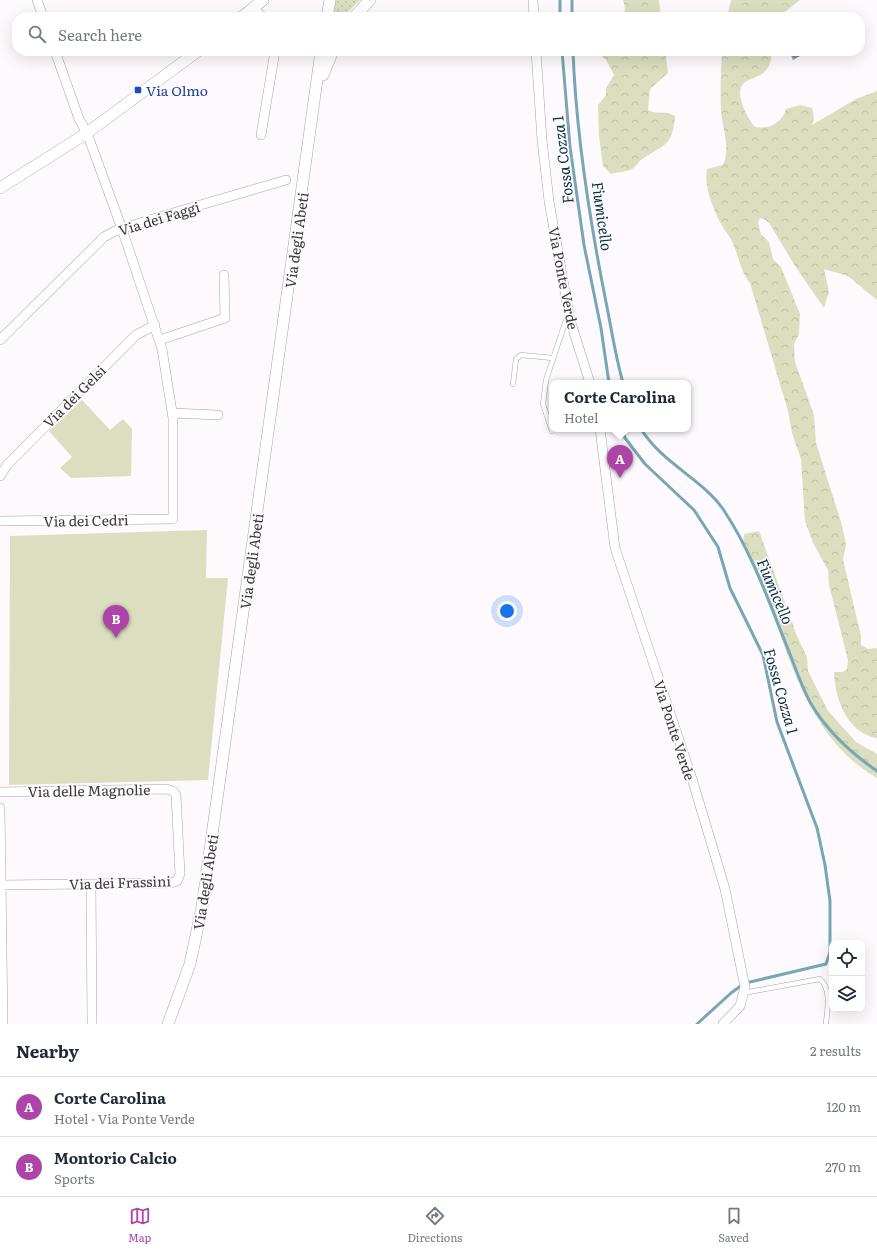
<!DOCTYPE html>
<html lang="en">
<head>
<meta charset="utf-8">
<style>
	:root { --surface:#fff; --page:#f6f6f7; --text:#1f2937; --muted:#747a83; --line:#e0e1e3; --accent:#ad44a7 }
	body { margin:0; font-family:Literata,serif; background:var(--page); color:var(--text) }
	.controls { position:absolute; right:12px; bottom:12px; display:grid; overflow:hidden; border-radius:8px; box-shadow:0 4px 16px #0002 }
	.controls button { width:36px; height:36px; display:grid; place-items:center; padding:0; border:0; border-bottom:1px solid var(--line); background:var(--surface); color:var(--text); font:20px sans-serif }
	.you { position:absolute; left:507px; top:611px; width:14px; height:14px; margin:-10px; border:3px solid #fff; border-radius:50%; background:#1a73e8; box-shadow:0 0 0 6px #1a73e833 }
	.badge { display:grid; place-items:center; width:26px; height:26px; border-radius:50%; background:var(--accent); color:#fff; font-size:13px; font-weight:700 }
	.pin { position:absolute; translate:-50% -33px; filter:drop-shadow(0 1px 2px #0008) }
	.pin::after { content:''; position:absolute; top:21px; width:14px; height:12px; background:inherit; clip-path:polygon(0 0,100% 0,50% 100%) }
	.popup { position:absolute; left:549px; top:380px; width:142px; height:52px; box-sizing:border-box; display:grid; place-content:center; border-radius:8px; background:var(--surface); filter:drop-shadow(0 1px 3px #0005); font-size:13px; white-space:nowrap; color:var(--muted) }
	.popup b { font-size:15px; color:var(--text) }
	.popup::after { content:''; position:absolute; left:50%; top:100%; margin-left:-8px; border:8px solid transparent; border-top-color:var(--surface) }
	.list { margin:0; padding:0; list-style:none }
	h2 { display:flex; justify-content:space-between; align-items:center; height:52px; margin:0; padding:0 16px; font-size:17px }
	h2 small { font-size:13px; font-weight:400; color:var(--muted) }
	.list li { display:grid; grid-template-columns:26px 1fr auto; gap:12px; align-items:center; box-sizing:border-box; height:60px; padding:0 16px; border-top:1px solid var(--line) }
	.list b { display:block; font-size:15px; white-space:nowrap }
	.list p { margin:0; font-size:13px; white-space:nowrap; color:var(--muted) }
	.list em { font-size:13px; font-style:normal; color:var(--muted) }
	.icon { flex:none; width:22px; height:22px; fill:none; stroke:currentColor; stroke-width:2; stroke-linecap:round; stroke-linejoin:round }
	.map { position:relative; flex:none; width:877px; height:1024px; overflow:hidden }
	.search { position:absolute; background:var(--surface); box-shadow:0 4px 16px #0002; left:12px; right:12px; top:12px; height:44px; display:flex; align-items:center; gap:10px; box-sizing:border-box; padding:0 14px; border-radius:16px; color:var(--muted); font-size:15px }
	.sheet { height:172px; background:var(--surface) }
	nav { display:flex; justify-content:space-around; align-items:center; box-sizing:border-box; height:56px; border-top:1px solid var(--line); background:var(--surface); font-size:11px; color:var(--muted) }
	nav a { display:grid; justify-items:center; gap:2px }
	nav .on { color:var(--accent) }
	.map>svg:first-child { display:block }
	.grass { fill:url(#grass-dots) }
	.forest { fill:url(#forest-crowns) }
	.park { fill:#dbdfc0 }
	.water { fill:url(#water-waves) }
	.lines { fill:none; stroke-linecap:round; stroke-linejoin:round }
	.stream { stroke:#77a7b6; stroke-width:3 }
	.service-casing { stroke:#a6a3a6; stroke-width:5.5 }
	.minor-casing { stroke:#a6a3a6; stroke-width:10 }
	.tertiary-casing { stroke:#a6a3a6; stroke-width:12 }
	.service { stroke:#fff; stroke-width:4.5 }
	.minor { stroke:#fff; stroke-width:9 }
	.tertiary { stroke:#fff; stroke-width:11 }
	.transit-dot { fill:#1a4fb4; stroke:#fdf9fd; stroke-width:1.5 }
	.labels { text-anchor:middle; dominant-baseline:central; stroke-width:3.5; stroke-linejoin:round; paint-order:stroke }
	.transit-label { font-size:14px; fill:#164399; stroke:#fdf9fd; text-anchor:start }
	.street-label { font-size:14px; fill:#393839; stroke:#fdf9fd }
	.water-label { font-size:15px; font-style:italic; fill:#01313c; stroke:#fdf9fd }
</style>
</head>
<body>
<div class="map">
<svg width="877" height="1024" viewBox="0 0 877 1024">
	<defs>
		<pattern id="grass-dots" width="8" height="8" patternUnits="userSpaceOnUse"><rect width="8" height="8" fill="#dbdfc0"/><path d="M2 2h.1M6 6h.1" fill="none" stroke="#bdc0a6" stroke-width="1.8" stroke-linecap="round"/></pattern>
		<pattern id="forest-crowns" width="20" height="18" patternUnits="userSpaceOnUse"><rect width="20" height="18" fill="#dbdfc0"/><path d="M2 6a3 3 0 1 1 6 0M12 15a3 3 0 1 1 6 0" fill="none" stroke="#bdc0a6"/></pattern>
		<pattern id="water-waves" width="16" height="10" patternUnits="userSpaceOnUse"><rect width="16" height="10" fill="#77a7b6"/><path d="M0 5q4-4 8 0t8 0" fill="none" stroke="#638995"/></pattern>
	</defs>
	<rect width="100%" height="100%" fill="#fdf9fd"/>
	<path class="grass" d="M335,0H360L343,17H332Z"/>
	<path class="forest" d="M623,0H659L661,17H624L625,8Z
		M731,0H800L782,14V17H727Z
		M596,51H665L668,73L650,89L648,110C656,115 666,110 675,116C673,145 665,144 644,158C639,160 637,166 632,169C627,172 617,172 611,174L603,166L599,136L598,105L606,95V88L614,75L606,60Z
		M722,51H772C771,58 771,66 765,71C761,77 750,78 744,83C733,92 748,119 755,127C770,129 781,124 786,109L800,105L812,108L814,118L812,125L856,99L877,91V300L848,276L824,269L829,292L824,308L795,266L771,226L766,220L760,218L758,223L761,234L769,242L773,259L781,267L800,314L799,334L794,344L795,362L814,415L816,443L841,522L846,544L843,560L861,636V645L868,649L877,648V738C847,733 835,699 834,672H843L847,669L848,660L829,585L828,570L813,543L805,521L801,459L792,433L788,411L750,283C741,272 739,258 734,246C731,237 724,230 720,222C712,206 704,186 707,169L723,165C731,147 722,129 721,110C720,91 721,71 722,51Z
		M759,531L797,636L807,657L808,671L828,711L856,742L877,754V778C814,742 793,670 770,606C762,585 752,563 743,542L744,534Z"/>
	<path class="park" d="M82,400L110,430L123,419L132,429L131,476L71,478L60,468L72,457L49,431Z
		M207,530L206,578H228L208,780L9,785L10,536Z"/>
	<path class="water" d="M793,51H809L793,60L790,53Z"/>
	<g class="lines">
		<path class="stream" d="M560,0V17
			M572,0V17
			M562,51L570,147L584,245L601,328L609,383
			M573,51C576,134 589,216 605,297C611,326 615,355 623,383
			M622,429L625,438L645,464L694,510L718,547L730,588L763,655L777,722L817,828L825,865L830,901V952L826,964L750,982
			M641,429C662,463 702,479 723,509C753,554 770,605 790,654C796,670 802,687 810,702C826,730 851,753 877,771
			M697,1024L731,993L742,985"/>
		<defs>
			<path id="service" d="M513,384L516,359L521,355L553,358
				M552,431L543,404L546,380L566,320H570
				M743,993L820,979C832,990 827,1009 826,1024"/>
			<path id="minor" d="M37,0L43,17
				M533,0L534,17
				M253,8L263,17
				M536,51L542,140L549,201L570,320L590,383
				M261,135L275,51
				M0,340L104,237L115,231L156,218L286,180
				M160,340L225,318L224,275
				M172,413L218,415
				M600,429L615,548L693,782L725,889L745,987L740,1006L723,1024
				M0,476L7,465L136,335L155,325
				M0,521L173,519V418L162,349L122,229L87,133L79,119L55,51
				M0,792L166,789L173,791L176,795L180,874L177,881L171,883L1,885
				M0,808L3,1024
				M91,884L92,1024"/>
			<path id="tertiary" d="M242,17L263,0
				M327,17L330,0
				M354,17L370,0
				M323,75L333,51
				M0,188L87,133L198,51
				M168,1024L190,964L202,907L321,51"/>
		</defs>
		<use href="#service" class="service-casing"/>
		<use href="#minor" class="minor-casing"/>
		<use href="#tertiary" class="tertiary-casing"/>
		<use href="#service" class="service"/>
		<use href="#minor" class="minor"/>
		<use href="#tertiary" class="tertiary"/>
	</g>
	<rect class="transit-dot" x="134" y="86" width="8" height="8" rx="2"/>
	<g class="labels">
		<g class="transit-label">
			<text x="146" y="90">Via Olmo</text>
		</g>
		<g class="street-label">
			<text transform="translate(159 218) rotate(-17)">Via dei Faggi</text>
			<text transform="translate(296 240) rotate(-82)">Via degli Abeti</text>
			<text transform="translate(564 278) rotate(79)">Via Ponte Verde</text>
			<text transform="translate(74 396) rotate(-45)">Via dei Gelsi</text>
			<text transform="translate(86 520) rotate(-1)">Via dei Cedri</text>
			<text transform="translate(251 561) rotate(-82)">Via degli Abeti</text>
			<text transform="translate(675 730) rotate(72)">Via Ponte Verde</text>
			<text transform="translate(89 790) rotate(-1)">Via delle Magnolie</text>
			<text transform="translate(120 882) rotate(-2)">Via dei Frassini</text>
			<text transform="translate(205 882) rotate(-81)">Via degli Abeti</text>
		</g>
		<g class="water-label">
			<text transform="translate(562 160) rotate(-97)">Fossa Cozza 1</text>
			<text transform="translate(603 216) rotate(82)">Fiumicello</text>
			<text transform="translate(776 591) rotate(67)">Fiumicello</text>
			<text transform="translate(782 691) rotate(74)">Fossa Cozza 1</text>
		</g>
	</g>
</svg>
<div class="controls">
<button><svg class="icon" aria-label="locate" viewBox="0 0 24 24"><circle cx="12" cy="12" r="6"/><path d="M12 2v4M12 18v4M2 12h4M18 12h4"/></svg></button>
<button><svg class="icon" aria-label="layers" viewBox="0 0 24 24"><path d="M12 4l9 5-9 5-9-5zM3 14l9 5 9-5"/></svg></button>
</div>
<div class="you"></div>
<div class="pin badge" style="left:620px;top:478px">A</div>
<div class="popup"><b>Corte Carolina</b>Hotel</div>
<div class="pin badge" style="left:116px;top:638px">B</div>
<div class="search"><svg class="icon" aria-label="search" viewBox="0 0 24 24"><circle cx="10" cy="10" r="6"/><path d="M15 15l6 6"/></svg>Search here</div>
</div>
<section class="sheet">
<h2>Nearby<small>2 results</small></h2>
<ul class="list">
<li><span class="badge">A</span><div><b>Corte Carolina</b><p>Hotel · Via Ponte Verde</p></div><em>120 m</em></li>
<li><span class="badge">B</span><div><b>Montorio Calcio</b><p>Sports</p></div><em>270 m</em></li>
</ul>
</section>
<nav>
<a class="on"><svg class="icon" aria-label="map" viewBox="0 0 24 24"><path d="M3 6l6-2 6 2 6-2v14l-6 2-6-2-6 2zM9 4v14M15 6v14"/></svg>Map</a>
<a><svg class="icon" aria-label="directions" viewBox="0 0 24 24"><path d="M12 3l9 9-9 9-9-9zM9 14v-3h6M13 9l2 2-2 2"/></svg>Directions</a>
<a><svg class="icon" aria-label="saved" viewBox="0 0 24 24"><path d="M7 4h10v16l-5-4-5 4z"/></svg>Saved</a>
</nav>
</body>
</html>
